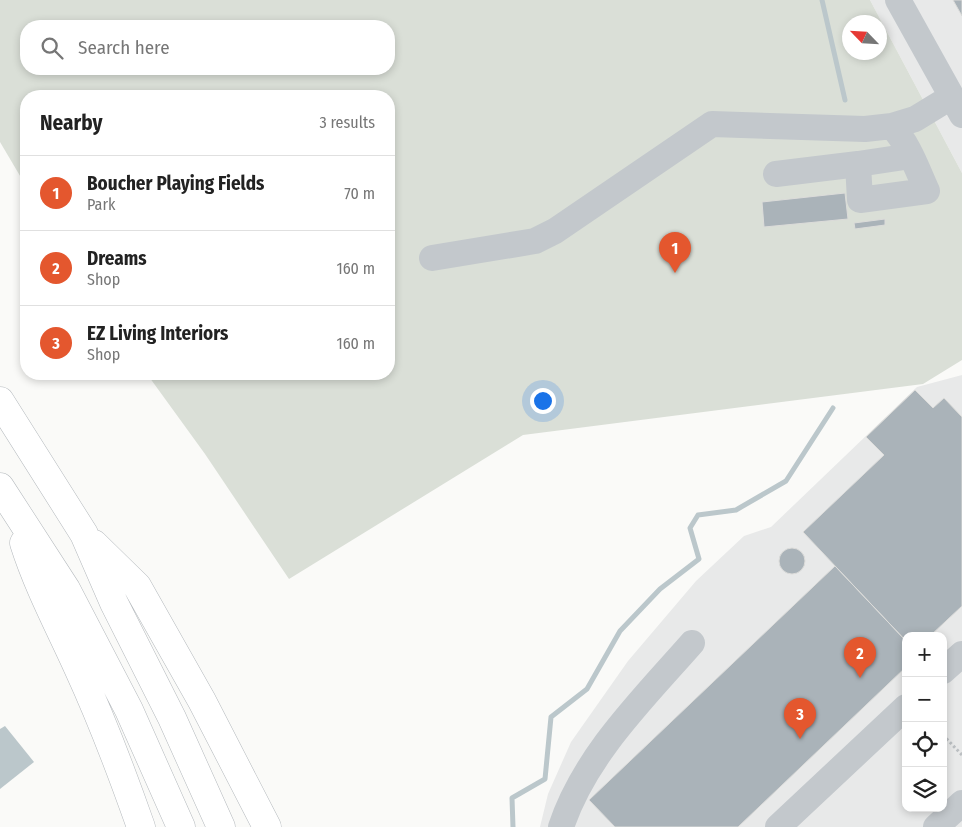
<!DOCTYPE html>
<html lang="en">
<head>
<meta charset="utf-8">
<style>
	:root { --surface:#fff; --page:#f2f2f2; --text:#222; --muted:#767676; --line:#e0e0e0; --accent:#e4572e }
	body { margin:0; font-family:"Fira Sans Condensed",sans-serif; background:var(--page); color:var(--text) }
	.controls { position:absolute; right:15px; bottom:15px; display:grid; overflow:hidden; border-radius:10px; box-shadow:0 2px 8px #0003 }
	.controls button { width:45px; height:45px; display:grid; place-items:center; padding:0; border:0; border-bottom:1px solid var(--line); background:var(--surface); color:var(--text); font:25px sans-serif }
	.compass { position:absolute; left:842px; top:15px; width:45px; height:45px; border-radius:50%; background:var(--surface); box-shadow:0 2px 8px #0003; rotate:295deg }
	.you { position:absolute; left:542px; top:400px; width:18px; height:18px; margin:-12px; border:4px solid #fff; border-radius:50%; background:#1a73e8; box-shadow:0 0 0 8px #1a73e833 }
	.badge { display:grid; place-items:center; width:32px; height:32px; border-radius:50%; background:var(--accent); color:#fff; font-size:16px; font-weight:700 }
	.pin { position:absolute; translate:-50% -41px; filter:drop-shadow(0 1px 2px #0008) }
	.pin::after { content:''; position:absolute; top:26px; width:18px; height:15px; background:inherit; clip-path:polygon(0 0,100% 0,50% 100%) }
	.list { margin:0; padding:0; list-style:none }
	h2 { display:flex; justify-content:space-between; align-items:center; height:65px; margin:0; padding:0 20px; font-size:21px }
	h2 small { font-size:16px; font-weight:400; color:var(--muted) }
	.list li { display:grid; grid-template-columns:32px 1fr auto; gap:15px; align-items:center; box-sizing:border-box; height:75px; padding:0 20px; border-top:1px solid var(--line) }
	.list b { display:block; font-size:19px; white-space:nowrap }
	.list p { margin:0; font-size:16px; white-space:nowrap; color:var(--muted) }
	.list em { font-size:16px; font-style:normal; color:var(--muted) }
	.icon { flex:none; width:28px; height:28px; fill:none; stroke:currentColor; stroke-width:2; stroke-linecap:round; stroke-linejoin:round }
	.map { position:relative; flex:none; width:962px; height:827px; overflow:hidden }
	.search { position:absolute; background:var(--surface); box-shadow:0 2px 8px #0003; left:20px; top:20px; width:375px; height:55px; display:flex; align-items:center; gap:12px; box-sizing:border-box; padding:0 18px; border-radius:20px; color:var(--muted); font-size:19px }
	.panel { position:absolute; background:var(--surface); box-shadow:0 2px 8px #0003; left:20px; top:90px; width:375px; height:290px; border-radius:20px }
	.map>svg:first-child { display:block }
	.built { fill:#e8e9e9; fill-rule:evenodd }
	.green { fill:#dadfd7; fill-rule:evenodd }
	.water { fill:#bbc7cb }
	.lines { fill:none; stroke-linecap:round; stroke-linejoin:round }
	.stream { stroke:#bbc7cb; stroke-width:5 }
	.building { fill:#aab3b9; stroke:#dcdcda }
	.highway-casing { stroke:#b4b9bd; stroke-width:29 }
	.path { stroke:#bbbfc2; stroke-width:3; stroke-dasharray:2.5 2.5; stroke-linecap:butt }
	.minor { stroke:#c3c8cc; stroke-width:26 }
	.highway { stroke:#fff; stroke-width:28 }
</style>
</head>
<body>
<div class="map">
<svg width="962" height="827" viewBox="0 0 962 827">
	<rect width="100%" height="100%" fill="#fafaf8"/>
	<path class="built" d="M870,0H962V173Z
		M962,375V827H540L548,794L571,742L628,661L696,581L744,536L771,527L917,387ZM906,636H943V808H906Z"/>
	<path class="green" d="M0,0H870L962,173V360L923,384L523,435L289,579L205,454L147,374H389V96H26V186L0,142ZM850,22H880V52H850ZM26,26H389V69H26Z"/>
	<path class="water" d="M5,726L34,762L0,789V729Z"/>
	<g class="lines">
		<path class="stream" d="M822,0L845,100
			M513,827L512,798L545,779L551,717L587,689L620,631L660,589L699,559L690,528L698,515L736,510L786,481L833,408"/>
	</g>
	<path class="building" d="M953,0H962V16Z
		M845,193L848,219L764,227L762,202Z
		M885,219V225L855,229L854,223Z
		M915,390L933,408L944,398L962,417V606L930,636H906V641L803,532L884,455L866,437Z
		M779 561a13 13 0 1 1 26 0a13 13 0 1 1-26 0Z
		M835,566L906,641V667L738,827H615L589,800Z"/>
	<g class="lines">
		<defs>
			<path id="highway" d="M0,401L84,534L114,603L172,718L221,827
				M0,487L66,589L129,710L181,827
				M24,543C38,587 59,626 78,668C102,720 122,773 141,827
				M94,544L137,586L202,701L267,827"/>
		</defs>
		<use href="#highway" class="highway-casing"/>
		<path class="path" d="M943,735L962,755"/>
		<path class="minor" d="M898,0L962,115
			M892,126C909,145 917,169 927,191L860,200L858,164L911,156
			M776,174L858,164
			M432,258L535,241L555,231L712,124L865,129L892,126L915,119L951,97
			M943,671L962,654
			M561,827C585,755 643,699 692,643
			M778,827L906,707
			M936,827L962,803"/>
		<use href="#highway" class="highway"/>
	</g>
</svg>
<div class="controls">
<button>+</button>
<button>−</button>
<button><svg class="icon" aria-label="locate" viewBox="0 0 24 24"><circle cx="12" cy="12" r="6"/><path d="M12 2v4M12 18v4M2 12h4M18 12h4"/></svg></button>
<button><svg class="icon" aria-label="layers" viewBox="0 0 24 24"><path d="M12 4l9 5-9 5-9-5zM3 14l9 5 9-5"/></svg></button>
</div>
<svg class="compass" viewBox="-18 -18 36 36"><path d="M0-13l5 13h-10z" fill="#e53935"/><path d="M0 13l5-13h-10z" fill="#767676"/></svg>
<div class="you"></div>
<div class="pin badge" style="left:675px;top:273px">1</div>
<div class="pin badge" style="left:860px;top:678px">2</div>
<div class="pin badge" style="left:800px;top:739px">3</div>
<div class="search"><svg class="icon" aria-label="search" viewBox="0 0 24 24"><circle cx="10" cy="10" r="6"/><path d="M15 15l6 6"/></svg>Search here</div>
<section class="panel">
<h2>Nearby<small>3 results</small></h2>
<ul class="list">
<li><span class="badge">1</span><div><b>Boucher Playing Fields</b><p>Park</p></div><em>70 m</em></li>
<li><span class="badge">2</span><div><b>Dreams</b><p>Shop</p></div><em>160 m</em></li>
<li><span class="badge">3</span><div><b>EZ Living Interiors</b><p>Shop</p></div><em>160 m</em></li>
</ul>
</section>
</div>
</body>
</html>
